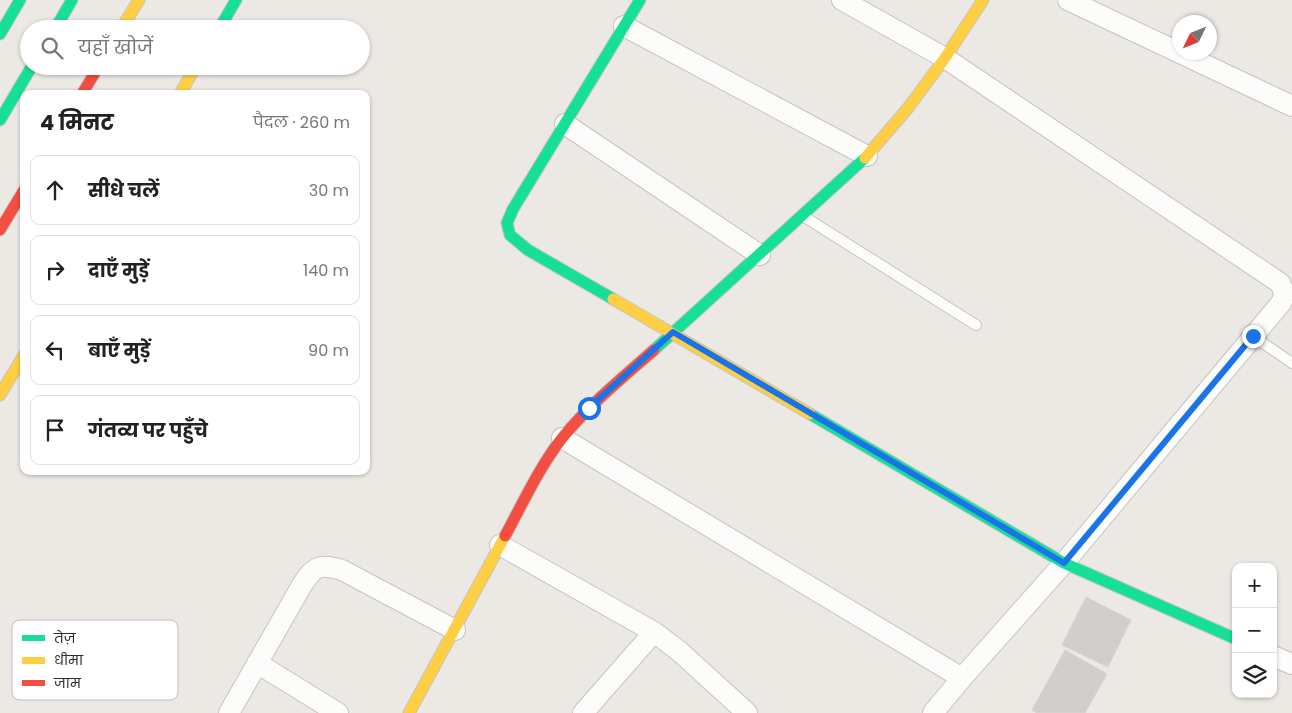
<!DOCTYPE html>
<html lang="hi">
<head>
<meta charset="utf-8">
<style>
	:root { --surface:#fff; --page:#f6f6f6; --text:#222; --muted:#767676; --line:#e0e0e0 }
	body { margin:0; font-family:Poppins,"Noto Sans Devanagari",sans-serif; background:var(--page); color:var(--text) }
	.controls { position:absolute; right:15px; bottom:15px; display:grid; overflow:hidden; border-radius:10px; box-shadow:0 1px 4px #0004 }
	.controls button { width:45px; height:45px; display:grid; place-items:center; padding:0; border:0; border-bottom:1px solid var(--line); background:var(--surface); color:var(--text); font:25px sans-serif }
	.compass { position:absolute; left:1172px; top:15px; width:45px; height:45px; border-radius:50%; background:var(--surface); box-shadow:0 1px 4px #0004; rotate:227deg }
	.stop { position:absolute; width:15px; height:15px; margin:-11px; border:4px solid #1a73e8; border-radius:50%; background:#fff }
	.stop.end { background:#1a73e8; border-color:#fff; box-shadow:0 1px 5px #0008 }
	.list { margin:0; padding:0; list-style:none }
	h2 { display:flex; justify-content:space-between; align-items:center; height:65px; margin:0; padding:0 20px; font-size:21px }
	h2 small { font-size:16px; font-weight:400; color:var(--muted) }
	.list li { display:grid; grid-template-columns:32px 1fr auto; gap:15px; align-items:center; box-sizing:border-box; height:70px; margin:0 10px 10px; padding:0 10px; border:1px solid var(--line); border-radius:10px }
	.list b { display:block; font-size:19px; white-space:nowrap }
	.list em { font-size:16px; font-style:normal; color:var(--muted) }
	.icon { flex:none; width:28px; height:28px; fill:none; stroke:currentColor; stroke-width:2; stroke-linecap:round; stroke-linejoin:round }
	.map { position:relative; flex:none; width:1292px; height:713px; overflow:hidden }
	.search { position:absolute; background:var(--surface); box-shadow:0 1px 4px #0004; left:20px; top:20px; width:350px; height:55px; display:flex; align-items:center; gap:12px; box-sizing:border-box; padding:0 18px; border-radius:28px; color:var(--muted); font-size:19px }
	.panel { position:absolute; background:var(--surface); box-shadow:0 1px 4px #0004; left:20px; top:90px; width:350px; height:385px; border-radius:10px }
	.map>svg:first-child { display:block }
	.building { fill:#d1cecb; stroke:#d7d4d0 }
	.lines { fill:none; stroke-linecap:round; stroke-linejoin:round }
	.lane-casing { stroke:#c5c4c5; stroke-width:12 }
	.street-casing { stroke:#c5c4c5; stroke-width:22 }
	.fast-casing { stroke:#c5c4c5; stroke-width:13 }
	.slow-casing { stroke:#c5c4c5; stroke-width:13 }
	.jam-casing { stroke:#c5c4c5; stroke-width:13 }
	.lane { stroke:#fcfcfb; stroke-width:10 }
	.street { stroke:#fcfcfb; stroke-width:20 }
	.fast { stroke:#16e098; stroke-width:11 }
	.slow { stroke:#ffcf43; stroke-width:11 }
	.jam { stroke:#f24e42; stroke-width:11 }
	.route { stroke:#1a73e8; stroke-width:6 }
	.key { fill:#fff; stroke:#c0c0c0; stroke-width:1 }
	.key-label { font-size:14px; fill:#2e2e2e }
</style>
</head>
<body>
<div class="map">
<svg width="1292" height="713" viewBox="0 0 1292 713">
	<rect width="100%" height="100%" fill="#ece8e4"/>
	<path class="building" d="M1086,597L1131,620L1108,667L1062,645Z
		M1065,650L1107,674L1085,713H1037L1032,710Z"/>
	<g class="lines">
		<defs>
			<path id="lane" d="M803,216L976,325
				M1253,336L1292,363"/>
			<path id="street" d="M842,0L945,58L1280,283L1285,294L1281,303L1064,563L962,678L933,713
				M1068,0L1292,106
				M624,26L867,156
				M565,124L760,255
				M562,438L962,678
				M500,545L654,632L679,651L747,713
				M1273,656L1292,664
				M257,663L338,713
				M229,713L302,585C315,565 320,564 342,570L455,630
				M583,713L654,632"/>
			<path id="fast" d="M55,29L72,0
				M219,29L236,0
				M0,34L20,0
				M0,120L32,66
				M613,299L528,250L510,235L507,223L513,209L640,0
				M654,350L865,158
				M810,414L1064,563L1236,639"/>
			<path id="slow" d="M121,29L139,0
				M180,94L196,66
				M865,158L908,108L945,58L983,0
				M613,299L810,414
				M0,395L24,355
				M409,713L505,536"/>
			<path id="jam" d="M82,94L99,66
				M0,230L24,190
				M505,536C523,503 539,467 563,437C589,405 622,378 654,350"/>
		</defs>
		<use href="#lane" class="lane-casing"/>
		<use href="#street" class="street-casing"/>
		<use href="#fast" class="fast-casing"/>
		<use href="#slow" class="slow-casing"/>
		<use href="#jam" class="jam-casing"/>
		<use href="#lane" class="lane"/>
		<use href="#street" class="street"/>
		<use href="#fast" class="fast"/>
		<use href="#slow" class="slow"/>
		<use href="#jam" class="jam"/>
	</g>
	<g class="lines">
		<path class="route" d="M589,408L673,332L1064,563L1253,336"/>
	</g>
	<rect x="12" y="620" width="166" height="80" rx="8" class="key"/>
	<rect x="22" y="635" width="23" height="6" fill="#16e098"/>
	<rect x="22" y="657" width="23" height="7" fill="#ffcf43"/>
	<rect x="22" y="680" width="23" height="6" fill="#f24e42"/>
	<g class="key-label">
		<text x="54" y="643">तेज़</text>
		<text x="54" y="665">धीमा</text>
		<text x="54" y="688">जाम</text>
	</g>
</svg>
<div class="controls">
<button>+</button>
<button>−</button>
<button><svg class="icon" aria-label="layers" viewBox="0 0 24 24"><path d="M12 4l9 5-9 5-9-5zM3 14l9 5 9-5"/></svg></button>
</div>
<svg class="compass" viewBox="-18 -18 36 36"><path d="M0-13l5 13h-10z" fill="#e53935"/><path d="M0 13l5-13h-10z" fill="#767676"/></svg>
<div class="stop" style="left:589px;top:408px"></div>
<div class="stop end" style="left:1253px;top:336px"></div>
<div class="search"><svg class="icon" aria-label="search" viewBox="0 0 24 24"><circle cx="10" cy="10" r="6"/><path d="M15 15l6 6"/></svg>यहाँ खोजें</div>
<section class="panel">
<h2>4 मिनट<small>पैदल · 260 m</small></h2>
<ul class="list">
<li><svg class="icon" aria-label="ahead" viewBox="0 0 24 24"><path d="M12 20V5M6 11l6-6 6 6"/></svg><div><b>सीधे चलें</b></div><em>30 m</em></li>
<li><svg class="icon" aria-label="right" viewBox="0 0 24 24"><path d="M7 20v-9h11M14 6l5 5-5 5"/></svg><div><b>दाएँ मुड़ें</b></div><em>140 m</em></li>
<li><svg class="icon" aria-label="left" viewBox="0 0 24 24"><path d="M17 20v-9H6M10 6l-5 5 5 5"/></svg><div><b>बाएँ मुड़ें</b></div><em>90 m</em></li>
<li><svg class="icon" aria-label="arrive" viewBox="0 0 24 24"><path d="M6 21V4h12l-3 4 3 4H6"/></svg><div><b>गंतव्य पर पहुँचे</b></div></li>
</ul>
</section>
</div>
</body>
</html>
